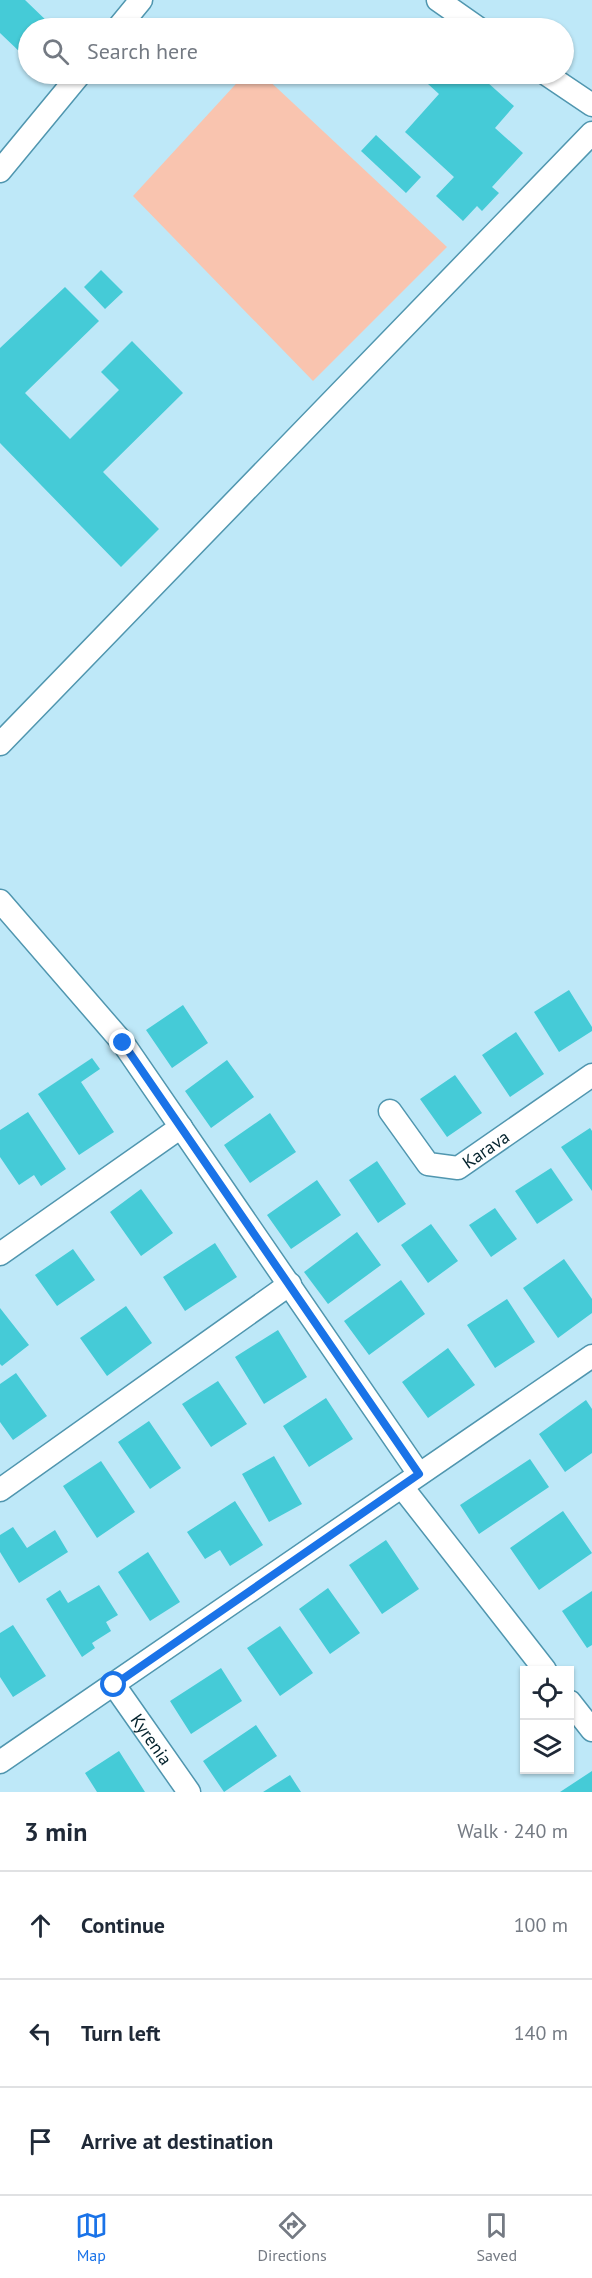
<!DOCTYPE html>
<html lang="en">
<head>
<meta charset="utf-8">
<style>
	:root { --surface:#fff; --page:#f2f2f3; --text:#1f2937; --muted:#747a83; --line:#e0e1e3; --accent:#1a73e8 }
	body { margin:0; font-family:"PT Sans",sans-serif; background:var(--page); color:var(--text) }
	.controls { position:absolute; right:18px; bottom:18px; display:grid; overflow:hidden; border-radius:0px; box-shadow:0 2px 4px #0004 }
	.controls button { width:54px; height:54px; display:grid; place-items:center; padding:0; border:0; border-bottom:2px solid var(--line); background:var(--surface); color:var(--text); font:30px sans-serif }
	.stop { position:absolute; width:18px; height:18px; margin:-14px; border:4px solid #1a73e8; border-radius:50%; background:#fff }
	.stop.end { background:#1a73e8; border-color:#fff; box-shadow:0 2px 6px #0008 }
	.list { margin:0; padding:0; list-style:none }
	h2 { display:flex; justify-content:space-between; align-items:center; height:78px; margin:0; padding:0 24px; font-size:26px }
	h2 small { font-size:20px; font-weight:400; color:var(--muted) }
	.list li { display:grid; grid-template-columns:39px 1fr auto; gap:18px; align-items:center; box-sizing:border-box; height:108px; padding:0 24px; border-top:2px solid var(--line) }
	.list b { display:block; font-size:22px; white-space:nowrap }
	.list em { font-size:20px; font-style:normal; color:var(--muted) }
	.icon { flex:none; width:33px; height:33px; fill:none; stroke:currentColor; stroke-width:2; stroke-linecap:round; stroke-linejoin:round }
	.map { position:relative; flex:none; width:592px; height:1792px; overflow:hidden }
	.search { position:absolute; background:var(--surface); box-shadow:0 2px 4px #0004; left:18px; right:18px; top:18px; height:66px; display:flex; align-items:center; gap:15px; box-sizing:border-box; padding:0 21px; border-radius:33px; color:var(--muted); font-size:22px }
	.sheet { height:402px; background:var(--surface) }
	nav { display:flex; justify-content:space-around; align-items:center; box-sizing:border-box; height:84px; border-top:2px solid var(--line); background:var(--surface); font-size:16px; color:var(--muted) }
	nav a { display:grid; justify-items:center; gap:3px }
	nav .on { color:var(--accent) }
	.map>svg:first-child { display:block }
	.green { fill:#f9c4af }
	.building { fill:#45cbd7 }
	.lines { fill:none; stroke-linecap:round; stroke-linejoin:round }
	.minor-casing { stroke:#5096af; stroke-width:25 }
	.minor { stroke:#fff; stroke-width:22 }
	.route { stroke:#1a73e8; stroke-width:8 }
	.labels { text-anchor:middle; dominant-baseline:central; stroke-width:4.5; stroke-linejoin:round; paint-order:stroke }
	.street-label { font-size:18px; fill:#03222c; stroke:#fff }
</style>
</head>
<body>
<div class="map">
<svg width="592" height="1792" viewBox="0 0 592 1792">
	<rect width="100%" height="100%" fill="#bee8f8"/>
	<path class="green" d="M245,74H262L447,247L313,381L133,196Z"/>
	<path class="building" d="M0,0H25L51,25L47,28H28V48L22,54L0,33Z
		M417,74H478L514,106L495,128L523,153L492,187L499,193L482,211L477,206L463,221L436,196L454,177L405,132L439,94Z
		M376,135L421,177L406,193L361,151Z
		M101,270L123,292L105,309L84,287Z
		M65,287L99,321L25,393L70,439L119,390L101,372L132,341L183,393L103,472L159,529L121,567L0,443V348Z
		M569,990L592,1027V1031L559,1052L534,1012Z
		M183,1005L208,1043L172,1068L146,1030Z
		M516,1032L544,1074L510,1097L482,1055Z
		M92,1058L100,1069L81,1082L114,1132L79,1155L38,1094Z
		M227,1060L254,1097L211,1128L185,1091Z
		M455,1075L482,1113L447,1137L420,1099Z
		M28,1112L66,1169L41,1186L34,1175L19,1185L0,1157V1130Z
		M270,1113L296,1152L250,1183L224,1145Z
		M590,1128L592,1131V1191L561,1147Z
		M377,1161L406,1204L378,1223L349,1180Z
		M551,1168L573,1200L537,1224L515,1191Z
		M317,1180L341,1215L291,1249L267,1215Z
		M141,1189L173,1233L141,1256L110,1212Z
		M495,1208L517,1239L491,1257L469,1225Z
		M431,1224L458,1261L428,1283L401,1245Z
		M357,1232L381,1265L328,1304L304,1272Z
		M215,1243L237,1277L185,1311L163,1277Z
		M73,1249L95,1280L57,1306L35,1275Z
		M564,1259L592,1299V1313L558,1338L523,1288Z
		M401,1280L425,1314L369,1355L344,1321Z
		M507,1299L535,1342L495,1368L467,1325Z
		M126,1306L152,1343L107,1376L80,1338Z
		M0,1308L29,1345L2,1366L0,1364Z
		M278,1330L307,1377L264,1404L235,1357Z
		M448,1348L475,1385L428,1418L402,1382Z
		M16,1373L47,1416L13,1440L0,1422V1384Z
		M218,1381L247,1424L211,1447L182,1404Z
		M326,1398L353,1439L309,1467L283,1426Z
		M586,1400L592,1409V1453L565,1472L539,1434Z
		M149,1421L181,1468L150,1489L118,1442Z
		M274,1456L302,1504L269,1522L242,1474Z
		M530,1459L549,1487L479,1534L460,1505Z
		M101,1461L135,1512L97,1538L63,1486Z
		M235,1501L263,1545L230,1566L220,1550L205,1559L187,1532Z
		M563,1511L592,1553L539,1590L510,1548Z
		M13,1527L27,1548L55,1530L68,1552L19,1583L0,1552V1535Z
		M386,1540L419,1589L382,1614L349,1565Z
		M148,1552L180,1602L150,1621L118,1572Z
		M99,1585L118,1615L106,1622L111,1631L92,1643L95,1648L82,1657L46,1599L60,1590L68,1603Z
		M328,1588L360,1633L330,1654L299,1609Z
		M592,1591V1645L587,1648L562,1611Z
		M13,1625L46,1676L13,1697L0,1677V1633Z
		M280,1626L313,1673L280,1696L247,1648Z
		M221,1668L242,1701L191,1734L170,1701Z
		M256,1725L277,1756L224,1792L203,1761Z
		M119,1751L145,1792H97L85,1773Z
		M592,1771V1792H560Z
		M290,1775L301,1792H263Z"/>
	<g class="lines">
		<defs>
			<g id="minor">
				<path d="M438,0L478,28"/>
				<path d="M118,28L141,0"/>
				<path d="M546,74L592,105"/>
				<path d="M0,171L80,74"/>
				<path d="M0,744L592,133"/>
				<path d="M0,901L123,1043L419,1474"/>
				<path id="s1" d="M390,1111L428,1164L458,1168L592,1075"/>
				<path d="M0,1254L181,1127"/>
				<path d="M402,1487L545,1670"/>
				<path d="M0,1490L290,1284"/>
				<path id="s2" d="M114,1685L189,1792"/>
				<path d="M570,1702L592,1730"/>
				<path d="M0,1762L592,1356"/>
			</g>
		</defs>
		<use href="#minor" class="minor-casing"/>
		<use href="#minor" class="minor"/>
	</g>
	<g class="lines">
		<path class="route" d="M114,1685L419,1474L123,1043"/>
	</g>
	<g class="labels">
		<g class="street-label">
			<text stroke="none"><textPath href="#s1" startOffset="129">Karava</textPath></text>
			<text stroke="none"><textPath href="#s2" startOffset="66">Kyrenia</textPath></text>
		</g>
	</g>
</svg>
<div class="controls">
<button><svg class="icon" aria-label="locate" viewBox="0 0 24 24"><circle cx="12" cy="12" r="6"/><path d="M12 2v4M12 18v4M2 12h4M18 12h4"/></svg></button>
<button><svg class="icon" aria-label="layers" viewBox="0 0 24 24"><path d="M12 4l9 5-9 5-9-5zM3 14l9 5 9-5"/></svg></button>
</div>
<div class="stop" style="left:114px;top:1685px"></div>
<div class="stop end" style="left:123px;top:1043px"></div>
<div class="search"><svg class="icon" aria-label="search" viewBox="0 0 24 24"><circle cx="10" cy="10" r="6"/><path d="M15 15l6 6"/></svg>Search here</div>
</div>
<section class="sheet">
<h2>3 min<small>Walk · 240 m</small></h2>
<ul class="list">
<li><svg class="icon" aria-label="ahead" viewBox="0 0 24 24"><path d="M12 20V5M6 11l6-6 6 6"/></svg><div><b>Continue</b></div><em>100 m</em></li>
<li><svg class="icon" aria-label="left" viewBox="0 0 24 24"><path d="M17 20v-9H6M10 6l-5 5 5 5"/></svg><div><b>Turn left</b></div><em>140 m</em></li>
<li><svg class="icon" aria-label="arrive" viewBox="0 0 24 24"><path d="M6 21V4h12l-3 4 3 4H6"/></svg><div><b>Arrive at destination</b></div></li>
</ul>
</section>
<nav>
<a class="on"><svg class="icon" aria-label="map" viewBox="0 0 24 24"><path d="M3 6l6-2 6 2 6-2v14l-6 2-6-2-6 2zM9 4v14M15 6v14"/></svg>Map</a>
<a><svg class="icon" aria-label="directions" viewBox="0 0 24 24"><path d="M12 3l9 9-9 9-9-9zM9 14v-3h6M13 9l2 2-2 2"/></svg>Directions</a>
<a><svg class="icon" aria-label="saved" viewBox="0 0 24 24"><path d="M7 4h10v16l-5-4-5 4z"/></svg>Saved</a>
</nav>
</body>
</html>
